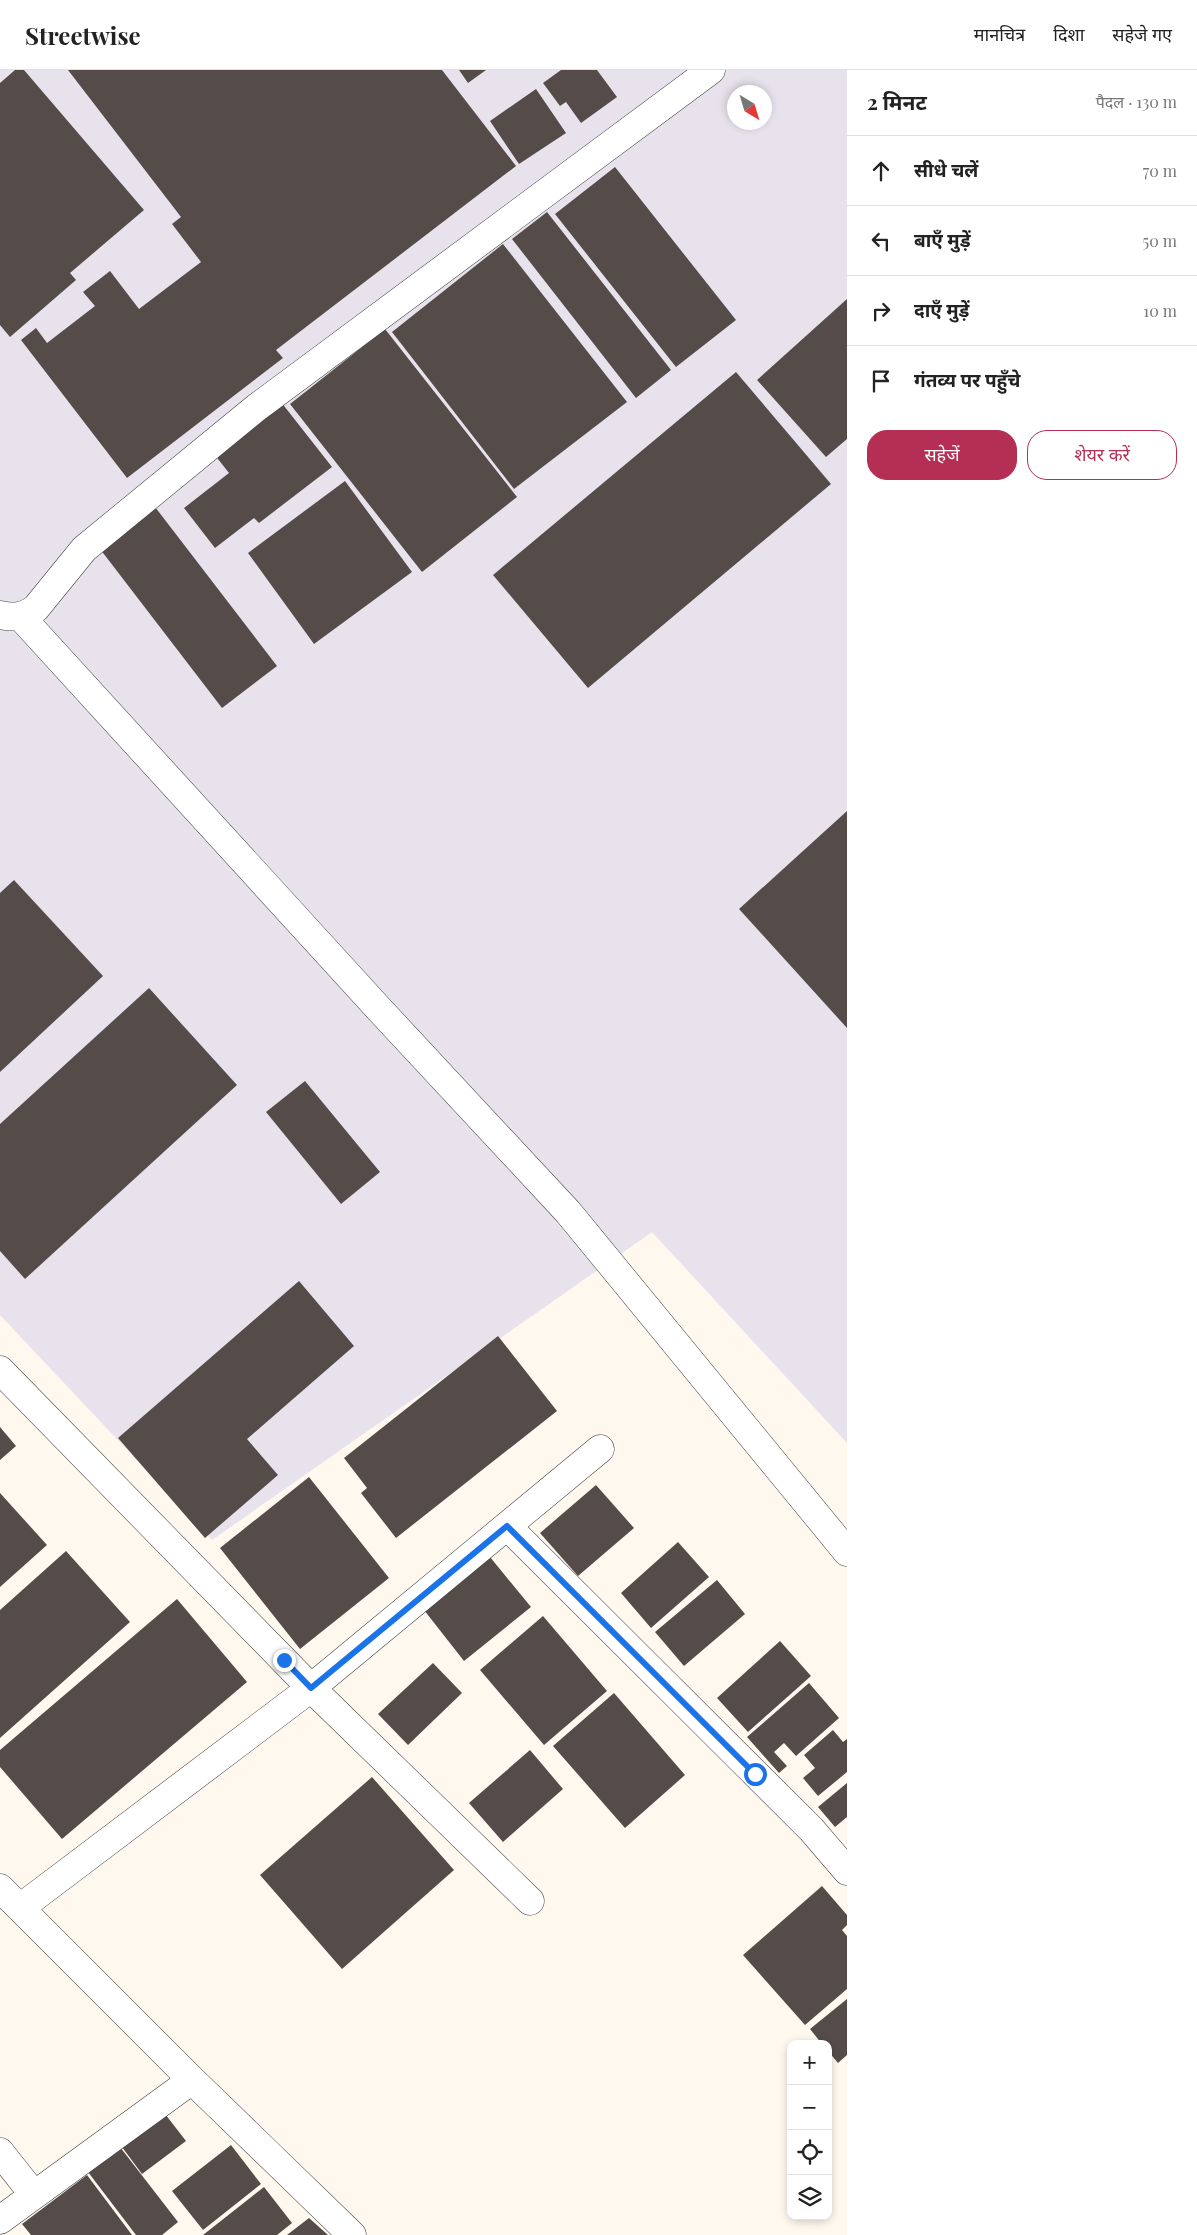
<!DOCTYPE html>
<html lang="hi">
<head>
<meta charset="utf-8">
<style>
	:root { --surface:#fff; --page:#f2f2f2; --text:#222; --muted:#767676; --line:#e0e0e0; --accent:#b52e53 }
	body { margin:0; font-family:"Playfair Display","Noto Sans Devanagari",serif; background:var(--page); color:var(--text) }
	.controls { position:absolute; right:15px; bottom:15px; display:grid; overflow:hidden; border-radius:10px; box-shadow:0 2px 8px #0003 }
	.controls button { width:45px; height:45px; display:grid; place-items:center; padding:0; border:0; border-bottom:1px solid var(--line); background:var(--surface); color:var(--text); font:25px sans-serif }
	.compass { position:absolute; left:727px; top:15px; width:45px; height:45px; border-radius:50%; background:var(--surface); box-shadow:0 2px 8px #0003; rotate:142deg }
	.stop { position:absolute; width:15px; height:15px; margin:-11px; border:4px solid #1a73e8; border-radius:50%; background:#fff }
	.stop.end { background:#1a73e8; border-color:#fff; box-shadow:0 1px 5px #0008 }
	.list { margin:0; padding:0; list-style:none }
	h2 { display:flex; justify-content:space-between; align-items:center; height:65px; margin:0; padding:0 20px; font-size:21px }
	h2 small { font-size:16px; font-weight:400; color:var(--muted) }
	.list li { display:grid; grid-template-columns:32px 1fr auto; gap:15px; align-items:center; box-sizing:border-box; height:70px; padding:0 20px; border-top:1px solid var(--line) }
	.list b { display:block; font-size:19px; white-space:nowrap }
	.list em { font-size:16px; font-style:normal; color:var(--muted) }
	.actions { display:flex; gap:10px; padding:15px 20px }
	.actions a { flex:1; padding:11px 0; border:1px solid var(--accent); border-radius:20px; text-align:center; font-size:18px; color:var(--accent) }
	.actions .main { background:var(--accent); color:#fff }
	.icon { flex:none; width:28px; height:28px; fill:none; stroke:currentColor; stroke-width:2; stroke-linecap:round; stroke-linejoin:round }
	.map { position:relative; flex:none; width:847px; height:2165px; overflow:hidden }
	header { display:flex; align-items:center; gap:30px; box-sizing:border-box; height:70px; padding:0 25px; background:var(--surface); border-bottom:1px solid var(--line) }
	header strong { font-size:24px }
	nav { display:flex; gap:28px; margin-inline-start:auto; font-size:18px }
	main { display:flex }
	aside { flex:1; background:var(--surface) }
	.map>svg:first-child { display:block }
	.industrial { fill:#e8e2ec; fill-rule:evenodd }
	.building { fill:#554c4a }
	.lines { fill:none; stroke-linecap:round; stroke-linejoin:round }
	.minor-casing { stroke:#404040; stroke-width:29 }
	.minor { stroke:#fff; stroke-width:28 }
	.route { stroke:#1a73e8; stroke-width:6 }
</style>
</head>
<body>
<header>
<strong>Streetwise</strong>
<nav><a>मानचित्र</a><a>दिशा</a><a>सहेजे गए</a></nav>
</header>
<main>
<div class="map">
<svg width="847" height="2165" viewBox="0 0 847 2165">
	<rect width="100%" height="100%" fill="#fef8ef"/>
	<path class="industrial" d="M0,0H847V1373L652,1162L212,1470L0,1245ZM734,22H764V52H734Z"/>
	<path class="building" d="M15,0H24L144,140L70,203L76,210L10,267L0,255V13Z
		M68,0H442L516,96L276,280L283,288L127,408L21,270L36,258L47,273L95,236L83,222L110,201L139,239L201,192L172,154L181,147Z
		M459,0H486L468,13Z
		M561,0H597L617,27L581,53L566,32L560,36L543,13Z
		M536,19L566,63L519,94L490,51Z
		M615,97L736,250L676,297L555,144Z
		M547,142L671,300L636,328L512,169Z
		M503,174L627,332L514,419L392,262Z
		M847,229V369L826,387L757,310Z
		M385,259L517,427L422,502L290,334Z
		M736,302L831,414L588,618L493,505Z
		M281,332L332,397L259,453L254,448L215,478L184,438L229,403L214,384Z
		M345,411L412,502L314,574L248,483Z
		M152,433L277,596L222,638L97,475Z
		M847,741V958L739,839Z
		M14,810L103,906L0,1002V823Z
		M149,918L237,1015L25,1209L0,1181V1054Z
		M305,1011L380,1102L341,1134L266,1042Z
		M299,1211L354,1276L247,1369L278,1405L205,1468L118,1368Z
		M498,1266L557,1341L396,1468L361,1423L367,1418L344,1388Z
		M0,1357L16,1376L0,1390Z
		M309,1407L389,1508L300,1579L220,1478Z
		M596,1415L634,1458L578,1506L540,1463Z
		M0,1423L47,1475L0,1517Z
		M678,1472L709,1507L651,1558L621,1523Z
		M66,1481L130,1552L0,1668V1540Z
		M490,1487L531,1537L464,1591L424,1540Z
		M717,1510L745,1544L684,1596L655,1562Z
		M177,1529L247,1612L62,1769L0,1697V1680Z
		M543,1546L607,1621L544,1675L480,1600Z
		M780,1571L811,1606L748,1662L717,1628Z
		M433,1593L462,1623L408,1675L378,1644Z
		M809,1613L839,1648L796,1686L784,1673L774,1682L787,1696L779,1703L747,1667Z
		M614,1623L685,1705L625,1758L553,1676Z
		M833,1660L843,1672L847,1669V1702L818,1726L803,1708L815,1698L804,1685Z
		M530,1680L563,1719L503,1772L469,1733Z
		M372,1707L454,1800L342,1899L260,1805Z
		M847,1713V1747L835,1757L818,1737Z
		M822,1816L847,1845V1855L842,1860L847,1866V1919L805,1955L743,1885Z
		M847,1929V1985L838,1993L828,1981V1974H822L810,1959Z
		M162,2040L186,2071L142,2104L119,2073Z
		M231,2075L261,2114L203,2160L172,2121Z
		M120,2077L178,2152L162,2165H136L88,2102Z
		M87,2105L132,2165H31L22,2154Z
		M264,2117L292,2153L277,2165H203Z
		M309,2148L328,2165H287Z"/>
	<g class="lines">
		<defs>
			<path id="minor" d="M0,545C14,548 24,547 36,538L84,479L256,338L711,0
				M21,547L379,939L568,1142L847,1482
				M0,1300L311,1618L530,1831
				M507,1456L811,1759L847,1801
				M0,1818L192,2010L352,2165
				M20,1838L311,1618L600,1379
				M0,2082L34,2125
				M0,2150L192,2010"/>
		</defs>
		<use href="#minor" class="minor-casing"/>
		<use href="#minor" class="minor"/>
	</g>
	<g class="lines">
		<path class="route" d="M284,1590L311,1618L507,1456L755,1704"/>
	</g>
</svg>
<div class="controls">
<button>+</button>
<button>−</button>
<button><svg class="icon" aria-label="locate" viewBox="0 0 24 24"><circle cx="12" cy="12" r="6"/><path d="M12 2v4M12 18v4M2 12h4M18 12h4"/></svg></button>
<button><svg class="icon" aria-label="layers" viewBox="0 0 24 24"><path d="M12 4l9 5-9 5-9-5zM3 14l9 5 9-5"/></svg></button>
</div>
<svg class="compass" viewBox="-18 -18 36 36"><path d="M0-13l5 13h-10z" fill="#e53935"/><path d="M0 13l5-13h-10z" fill="#767676"/></svg>
<div class="stop" style="left:755px;top:1704px"></div>
<div class="stop end" style="left:284px;top:1590px"></div>
</div>
<aside>
<h2>2 मिनट<small>पैदल · 130 m</small></h2>
<ul class="list">
<li><svg class="icon" aria-label="ahead" viewBox="0 0 24 24"><path d="M12 20V5M6 11l6-6 6 6"/></svg><div><b>सीधे चलें</b></div><em>70 m</em></li>
<li><svg class="icon" aria-label="left" viewBox="0 0 24 24"><path d="M17 20v-9H6M10 6l-5 5 5 5"/></svg><div><b>बाएँ मुड़ें</b></div><em>50 m</em></li>
<li><svg class="icon" aria-label="right" viewBox="0 0 24 24"><path d="M7 20v-9h11M14 6l5 5-5 5"/></svg><div><b>दाएँ मुड़ें</b></div><em>10 m</em></li>
<li><svg class="icon" aria-label="arrive" viewBox="0 0 24 24"><path d="M6 21V4h12l-3 4 3 4H6"/></svg><div><b>गंतव्य पर पहुँचे</b></div></li>
</ul>
<div class="actions"><a class="main">सहेजें</a><a>शेयर करें</a></div>
</aside>
</main>
</body>
</html>
